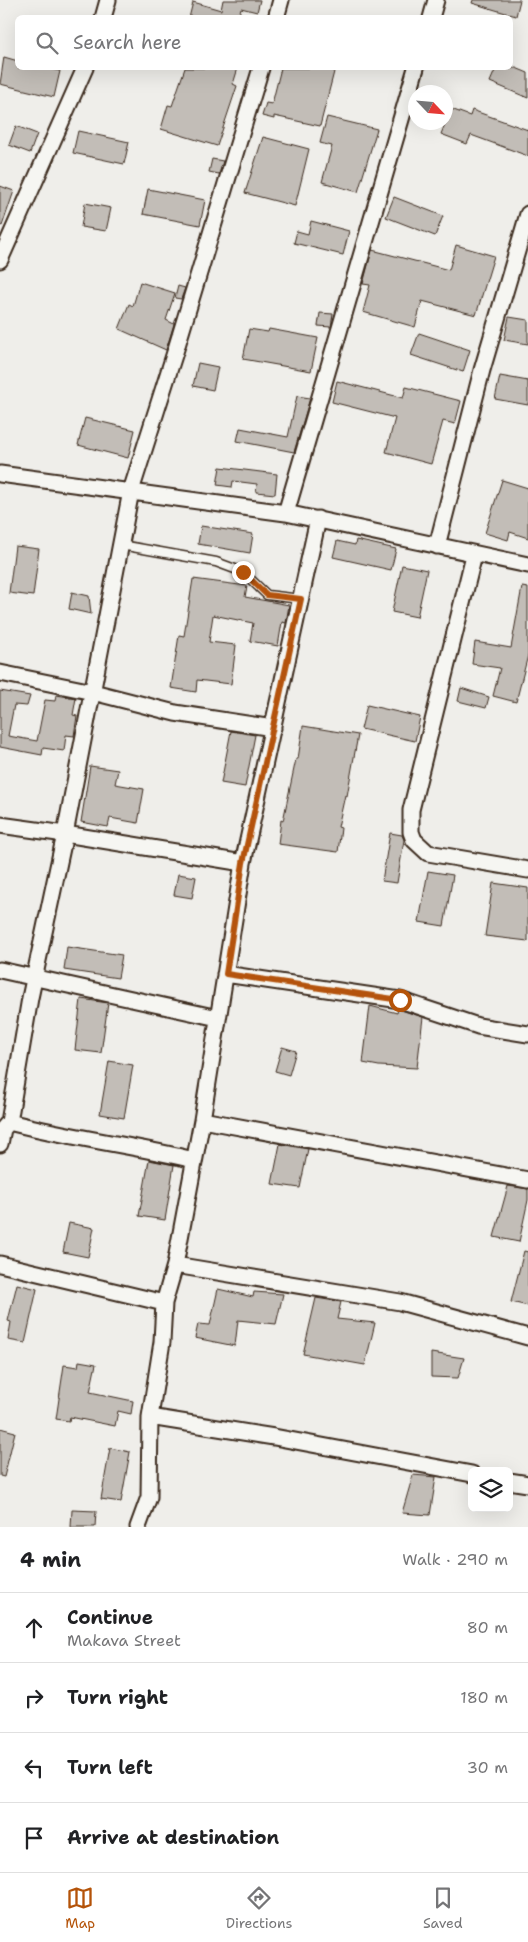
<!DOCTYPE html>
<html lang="en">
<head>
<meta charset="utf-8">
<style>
	:root { --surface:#fff; --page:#f2f2f2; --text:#202124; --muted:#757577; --line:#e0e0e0; --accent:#b45309 }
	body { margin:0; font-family:"Shantell Sans",sans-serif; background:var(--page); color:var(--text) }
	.controls { position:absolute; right:15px; bottom:15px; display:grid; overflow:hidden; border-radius:8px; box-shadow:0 5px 20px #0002 }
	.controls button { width:45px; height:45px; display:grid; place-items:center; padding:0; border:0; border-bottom:1px solid var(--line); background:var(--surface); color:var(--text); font:25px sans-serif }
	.compass { position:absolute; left:408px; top:85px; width:45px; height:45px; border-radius:50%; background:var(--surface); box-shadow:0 5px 20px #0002; rotate:116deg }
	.stop { position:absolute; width:15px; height:15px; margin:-11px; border:4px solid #b45309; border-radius:50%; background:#fff }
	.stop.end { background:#b45309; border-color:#fff; box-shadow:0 1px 5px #0008 }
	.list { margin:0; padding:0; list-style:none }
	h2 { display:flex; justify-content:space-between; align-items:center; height:65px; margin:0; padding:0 20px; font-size:21px }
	h2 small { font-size:16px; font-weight:400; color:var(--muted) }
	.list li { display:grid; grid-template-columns:32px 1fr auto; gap:15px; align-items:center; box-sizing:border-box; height:70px; padding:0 20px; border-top:1px solid var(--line) }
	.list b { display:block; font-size:19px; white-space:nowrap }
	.list p { margin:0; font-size:16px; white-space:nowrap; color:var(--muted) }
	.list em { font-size:16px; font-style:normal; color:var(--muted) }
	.icon { flex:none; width:28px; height:28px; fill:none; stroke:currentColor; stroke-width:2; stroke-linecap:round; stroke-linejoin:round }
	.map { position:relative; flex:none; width:528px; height:1527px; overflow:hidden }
	.search { position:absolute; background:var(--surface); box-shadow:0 5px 20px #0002; left:15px; right:15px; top:15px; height:55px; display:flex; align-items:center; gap:12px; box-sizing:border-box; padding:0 18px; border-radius:8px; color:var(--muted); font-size:19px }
	.sheet { height:345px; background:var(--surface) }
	nav { display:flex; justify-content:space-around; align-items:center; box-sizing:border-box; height:70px; border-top:1px solid var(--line); background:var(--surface); font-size:14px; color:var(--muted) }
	nav a { display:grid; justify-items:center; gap:2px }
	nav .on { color:var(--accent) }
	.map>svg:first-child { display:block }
	.building { fill:#c2bdb7; stroke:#3b2a1e }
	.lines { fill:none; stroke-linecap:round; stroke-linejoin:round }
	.lane-casing { stroke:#3b2a1e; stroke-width:11 }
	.street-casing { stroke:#3b2a1e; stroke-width:19 }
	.lane { stroke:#f6f6f2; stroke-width:8 }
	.street { stroke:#f6f6f2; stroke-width:15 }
	.route { stroke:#b45309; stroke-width:6 }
</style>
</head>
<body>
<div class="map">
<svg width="528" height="1527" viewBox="0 0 528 1527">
	<rect width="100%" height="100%" fill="#efeeea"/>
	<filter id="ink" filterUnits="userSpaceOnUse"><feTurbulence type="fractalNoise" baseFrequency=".02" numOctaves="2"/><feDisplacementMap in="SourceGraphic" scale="10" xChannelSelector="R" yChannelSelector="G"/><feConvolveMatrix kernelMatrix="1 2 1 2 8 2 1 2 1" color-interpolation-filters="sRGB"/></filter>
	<g filter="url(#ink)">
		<path class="building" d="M223,0H260L257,12L241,8L238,18H189L193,2L221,10Z
			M473,0H520L516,16L472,3Z
			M4,57L18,61V68H46L60,71L54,97L0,84Z
			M185,68H238L233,84L237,86L217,146L161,129L168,105L172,106Z
			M281,68H335L320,126L274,116V119L262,116L266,103L272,104Z
			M496,68H516L528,73V98L490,82Z
			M451,109L470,116L472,110L528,130V156L471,135L467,144L441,134Z
			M327,117L377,129L358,192L322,182L332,146L320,143Z
			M16,126L37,134L30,153L9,145Z
			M78,131L129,142L124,164L73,153Z
			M263,137L309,149L295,206L245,193Z
			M212,159L223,161L219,174L209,172Z
			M0,186L14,191L2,226L0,225Z
			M148,189L205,200L200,225L143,214Z
			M394,197L443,216L435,236L386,217Z
			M85,203L111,208L106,231L81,227Z
			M311,221L349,231L343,255L294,243L297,231L308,234Z
			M456,245L494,256L476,315L422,301L415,327L363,312L370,285L363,284L372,250L449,270Z
			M140,282L175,293L166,320L174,324L166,350L119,329L129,304L133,306Z
			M178,286L185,288L181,299L175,298Z
			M320,313L333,314L331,327L318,326Z
			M509,317L528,320V344L504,340Z
			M249,329L268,332L269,329L318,338L311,371L243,359Z
			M419,333L470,350L463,372L411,355Z
			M198,363L218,367L213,390L193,386Z
			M500,376L528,381V405L495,399Z
			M337,381L403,398L406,387L461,401L455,424L443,421L431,464L386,452L395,418L332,402Z
			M297,396L310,398L294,452L237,441L240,428L288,437Z
			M85,418L135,430L128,458L78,445Z
			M220,467L277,474L275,494L256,492L257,484L233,481L232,487L217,485Z
			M502,480L528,488V538L510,532L508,540L485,533Z
			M201,526L253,534L250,553L198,544Z
			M356,540L396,549L391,570L333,557L337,541L355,545Z
			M15,546L39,549L33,596L9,593Z
			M402,565L427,570L417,617L392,612Z
			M193,579L247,586L245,597L289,605L286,623L282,622L278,646L250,641L253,623L213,615L209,642L236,645L231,684L197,680L196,692L171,688L179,635L184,636Z
			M522,587L528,588V655L516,702L493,696L500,668L472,664L475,642L511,648Z
			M72,592L89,596L91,614L69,609Z
			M461,688L489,697L486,708L458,701Z
			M0,691L30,696L27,706L14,705L8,736L37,741L45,700L55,701L56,695L76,698L73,715L77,716L74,736L66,735L64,751L43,748L42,755L0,747Z
			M367,705L420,717L415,741L361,729Z
			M303,726L358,735L347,796L345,795L338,827L341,828L338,852L278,844L281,820L283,821L296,759H298Z
			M231,731L255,735L245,787L221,783Z
			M90,766L118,770L115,784L144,789L138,823L110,818L108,827L81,822Z
			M390,833L402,835L404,840L397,883L382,881Z
			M428,871L453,875L444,926L419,922Z
			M178,874L196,877L192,898L174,895Z
			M493,883L528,888V941L485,936Z
			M67,947L122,955L118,978L64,970Z
			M81,999L108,1003L101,1053L75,1050Z
			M370,1006L397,1013L398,1009L423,1017L417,1068L379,1066L363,1063Z
			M282,1047L296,1051L289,1075L275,1071Z
			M109,1061L133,1065L124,1118L100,1114Z
			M280,1144L308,1149L300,1188L272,1184Z
			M149,1160L174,1165L165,1220L139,1216Z
			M508,1186L528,1189V1200L519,1242L494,1237Z
			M69,1223L94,1228L88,1257L63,1252Z
			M524,1251L528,1252V1306L511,1302Z
			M17,1284L37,1289L25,1343L8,1340L11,1322L8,1321Z
			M218,1289L253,1297L254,1292L283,1294L276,1324L238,1320L235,1346L195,1338L198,1324L210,1325Z
			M316,1298L341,1302L337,1319L375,1323L365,1365L303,1354Z
			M431,1353L464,1358L458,1378L431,1377Z
			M79,1361L96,1364L90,1392L133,1401L131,1414L118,1411L115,1426L70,1417L69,1421L56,1419L64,1365L78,1367Z
			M0,1428L15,1432L4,1477L0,1476Z
			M110,1448L130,1452L121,1502L101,1499Z
			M413,1475L436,1477L430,1515L402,1513Z
			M72,1510L96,1511L95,1527H71Z"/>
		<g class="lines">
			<defs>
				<path id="lane" d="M121,545L216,562L243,572L267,595L301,599"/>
				<path id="street" d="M103,18L108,0
					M276,18L281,0
					M431,18L436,0
					M0,260L85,68
					M0,474L286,513L528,565
					M286,513L416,68
					M437,546L482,370L528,214
					M474,555L411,810V832L414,840L428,853L528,870
					M0,673L93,692L175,713L273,728
					M0,825L65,834L30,998L9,1122
					M243,863L65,834L131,491L176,349L261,68
					M0,970L218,1018
					M225,974L400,1000L478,1026L528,1034
					M202,1120L528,1180
					M0,1144L3,1129L9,1122C70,1138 133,1145 194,1160
					M0,1264L164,1303
					M175,1265L400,1302L528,1337
					M150,1417L274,1437L472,1474
					M509,1481L528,1484
					M138,1527L149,1497L150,1417L162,1342L164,1303L175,1265L202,1120L243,863L318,519"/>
			</defs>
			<use href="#lane" class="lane-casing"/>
			<use href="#street" class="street-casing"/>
			<use href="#lane" class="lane"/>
			<use href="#street" class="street"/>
		</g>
	</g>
	<g class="lines" filter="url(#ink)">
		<path class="route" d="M243,572L267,595L301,599L243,863L226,974L400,1000"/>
	</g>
</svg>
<div class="controls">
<button><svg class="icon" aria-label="layers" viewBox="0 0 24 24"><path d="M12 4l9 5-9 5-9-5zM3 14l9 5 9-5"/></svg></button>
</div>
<svg class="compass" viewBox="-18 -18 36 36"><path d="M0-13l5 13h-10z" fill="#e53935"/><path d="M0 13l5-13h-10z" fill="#757577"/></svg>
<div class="stop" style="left:400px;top:1000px"></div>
<div class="stop end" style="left:243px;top:572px"></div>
<div class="search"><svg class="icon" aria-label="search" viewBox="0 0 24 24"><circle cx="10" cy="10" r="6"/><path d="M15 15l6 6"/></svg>Search here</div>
</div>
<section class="sheet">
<h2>4 min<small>Walk · 290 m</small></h2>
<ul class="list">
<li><svg class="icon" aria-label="ahead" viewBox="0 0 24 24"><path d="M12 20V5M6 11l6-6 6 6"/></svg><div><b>Continue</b><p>Makava Street</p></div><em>80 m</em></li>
<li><svg class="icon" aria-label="right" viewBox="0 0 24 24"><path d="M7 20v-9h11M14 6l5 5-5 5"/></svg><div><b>Turn right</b></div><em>180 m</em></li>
<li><svg class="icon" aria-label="left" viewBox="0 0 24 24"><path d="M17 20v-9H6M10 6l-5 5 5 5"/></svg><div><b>Turn left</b></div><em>30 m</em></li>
<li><svg class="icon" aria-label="arrive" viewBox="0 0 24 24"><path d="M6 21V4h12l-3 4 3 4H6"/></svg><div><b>Arrive at destination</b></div></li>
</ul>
</section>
<nav>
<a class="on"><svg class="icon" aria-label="map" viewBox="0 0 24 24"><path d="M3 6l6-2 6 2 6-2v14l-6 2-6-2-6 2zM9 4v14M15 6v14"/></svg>Map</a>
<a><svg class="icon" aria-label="directions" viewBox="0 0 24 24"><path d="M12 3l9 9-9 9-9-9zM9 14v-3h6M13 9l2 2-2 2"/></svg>Directions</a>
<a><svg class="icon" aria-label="saved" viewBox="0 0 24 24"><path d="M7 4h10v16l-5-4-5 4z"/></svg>Saved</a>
</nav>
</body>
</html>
